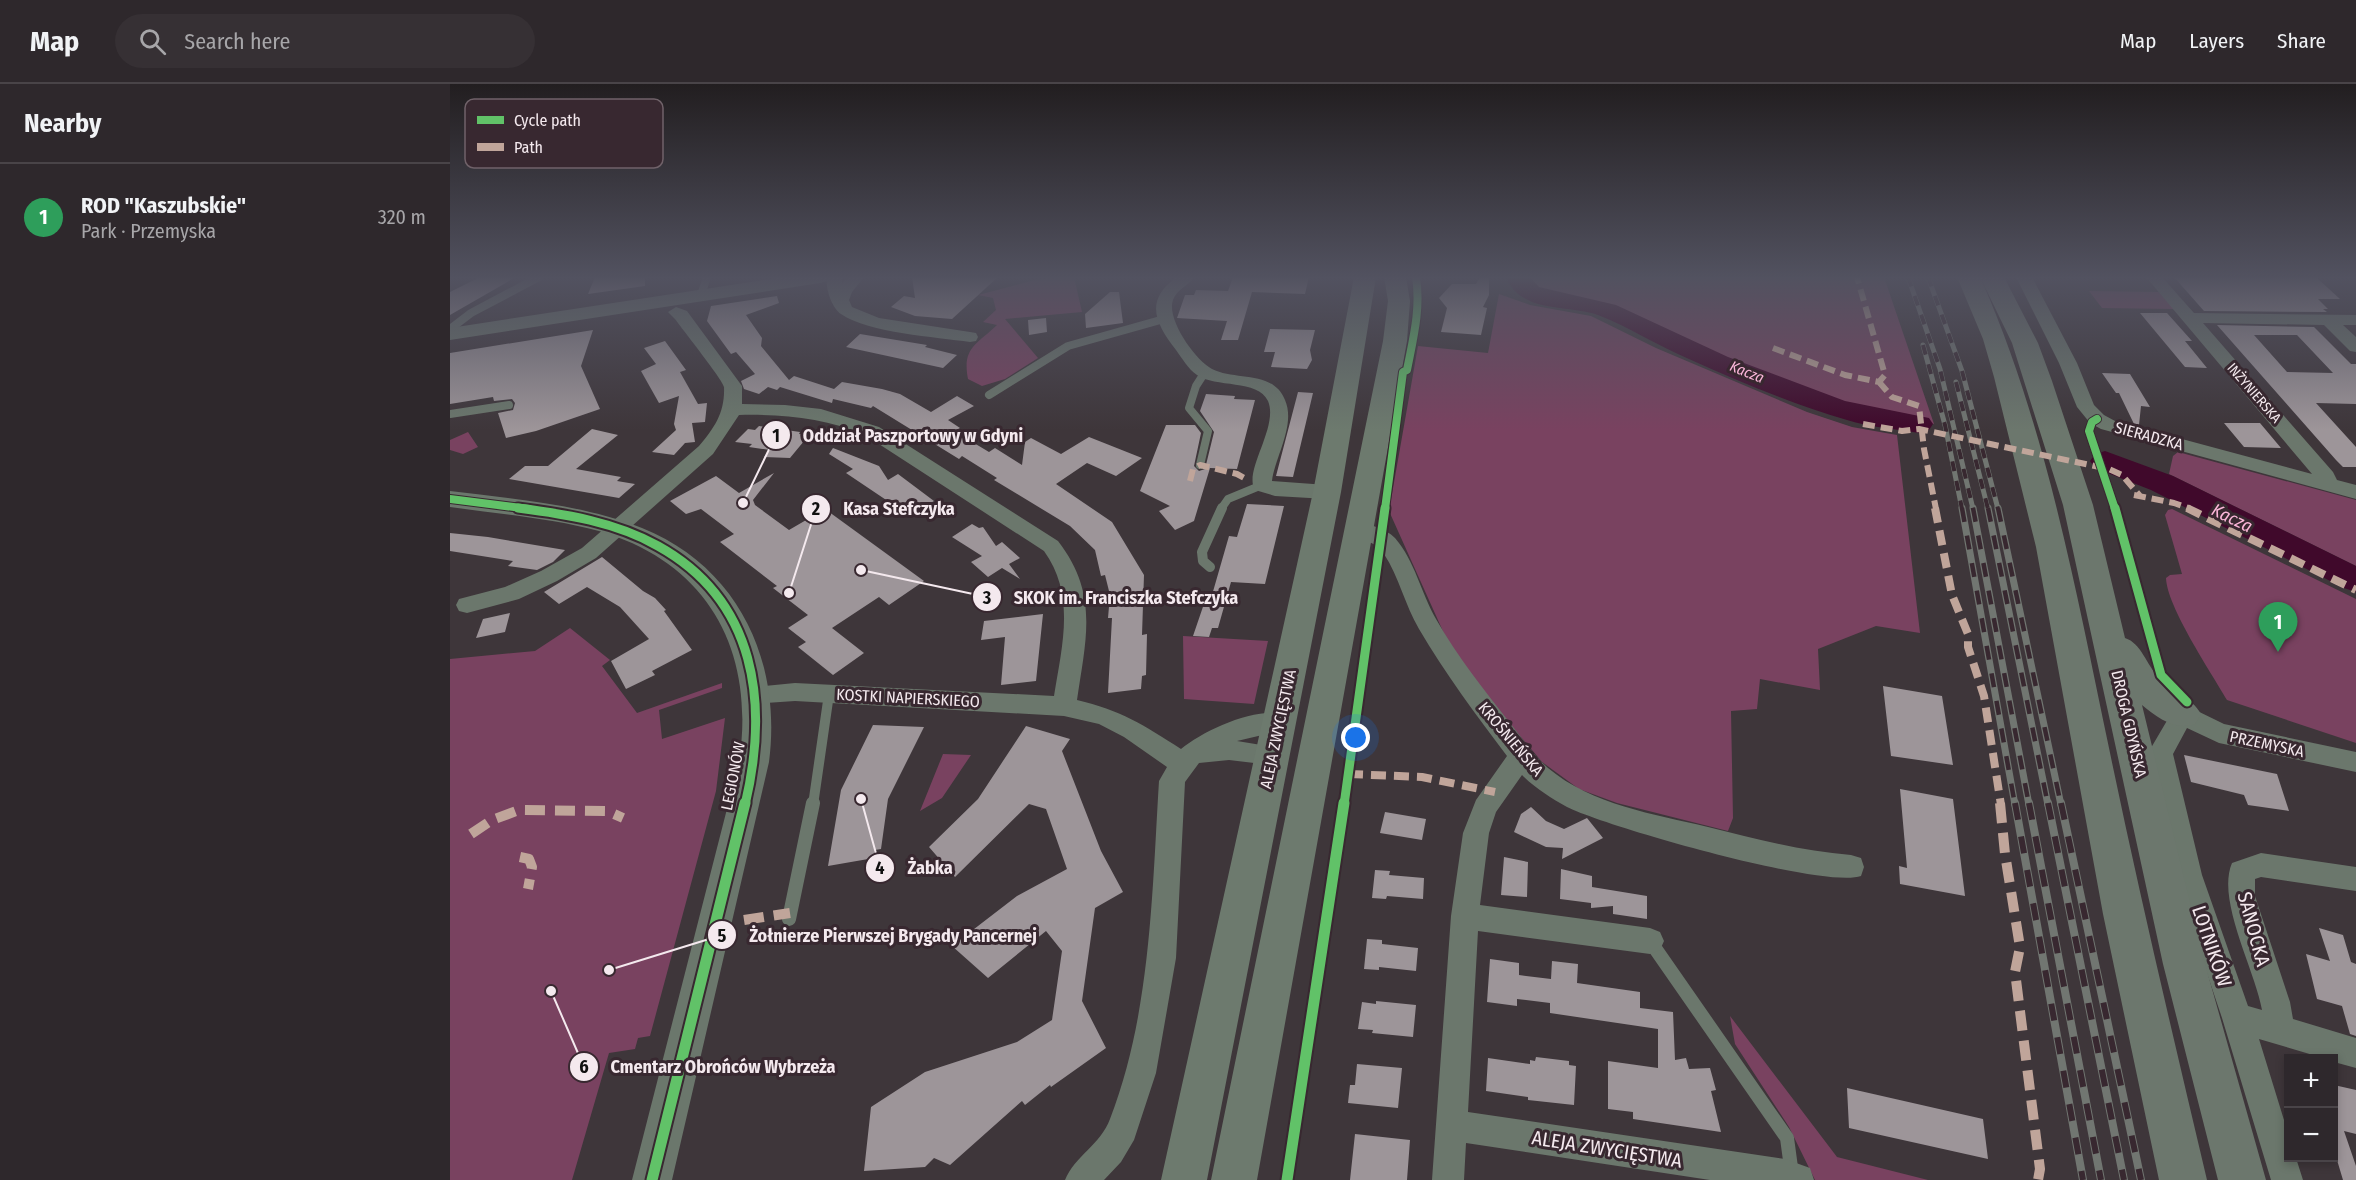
<!DOCTYPE html>
<html lang="en">
<head>
<meta charset="utf-8">
<style>
	:root { --surface:#2e282c; --page:#363034; --text:#f1f3f6; --muted:#a7a6a9; --line:#494448; --accent:#1a73e8 }
	body { margin:0; font-family:"Fira Sans Condensed",sans-serif; background:var(--page); color:var(--text) }
	.controls { position:absolute; right:18px; bottom:18px; display:grid; overflow:hidden; border-radius:0px; box-shadow:0 3px 9px #0003 }
	.controls button { width:54px; height:54px; display:grid; place-items:center; padding:0; border:0; border-bottom:2px solid var(--line); background:var(--surface); color:var(--text); font:30px sans-serif }
	.you { position:absolute; left:906px; top:654px; width:21px; height:21px; margin:-15px; border:4px solid #fff; border-radius:50%; background:#1a73e8; box-shadow:0 0 0 9px #1a73e833 }
	.badge { display:grid; place-items:center; width:39px; height:39px; border-radius:50%; background:var(--accent); color:#fff; font-size:20px; font-weight:700 }
	.pin { position:absolute; translate:-50% -50px; filter:drop-shadow(0 2px 3px #0008) }
	.pin::after { content:''; position:absolute; top:32px; width:21px; height:18px; background:inherit; clip-path:polygon(0 0,100% 0,50% 100%) }
	.list { margin:0; padding:0; list-style:none }
	h2 { display:flex; justify-content:space-between; align-items:center; height:78px; margin:0; padding:0 24px; font-size:26px }
	h2 small { font-size:20px; font-weight:400; color:var(--muted) }
	.list li { display:grid; grid-template-columns:39px 1fr auto; gap:18px; align-items:center; box-sizing:border-box; height:108px; padding:0 24px; border-top:2px solid var(--line) }
	.list b { display:block; font-size:22px; white-space:nowrap }
	.list p { margin:0; font-size:20px; white-space:nowrap; color:var(--muted) }
	.list em { font-size:20px; font-style:normal; color:var(--muted) }
	.icon { flex:none; width:33px; height:33px; fill:none; stroke:currentColor; stroke-width:2; stroke-linecap:round; stroke-linejoin:round }
	.map { position:relative; flex:none; width:1906px; height:1096px; overflow:hidden }
	header { display:flex; align-items:center; gap:36px; box-sizing:border-box; height:84px; padding:0 30px; background:var(--surface); border-bottom:2px solid var(--line) }
	header strong { font-size:28px }
	nav { display:flex; gap:33px; margin-inline-start:auto; font-size:21px }
	.search { width:420px; height:54px; background:var(--page); display:flex; align-items:center; gap:15px; box-sizing:border-box; padding:0 21px; border-radius:33px; color:var(--muted); font-size:22px }
	main { display:flex }
	aside { flex:1; background:var(--surface) }
	.map>svg:first-child { display:block }
	.green { fill:#794260 }
	.lines { fill:none; stroke-linecap:round; stroke-linejoin:round }
	.river { fill:#40092b; fill-rule:evenodd }
	.building { fill:#9d9599; fill-rule:evenodd }
	.service-far2 { stroke:#6b776c; stroke-width:8 }
	.service-far1 { stroke:#6b776c; stroke-width:10 }
	.service { stroke:#6b776c; stroke-width:14 }
	.minor { fill:#6b776c; fill-rule:evenodd }
	.tertiary { fill:#6b776c; fill-rule:evenodd }
	.secondary { fill:#6d7a6e; fill-rule:evenodd }
	.primary { fill:#6c776d; fill-rule:evenodd }
	.rail-far2-casing { stroke:#717671; stroke-width:5 }
	.rail-far1-casing { stroke:#717671; stroke-width:7 }
	.rail-casing { stroke:#717671; stroke-width:8 }
	.rail-far2 { stroke:#382830; stroke-width:4; stroke-dasharray:10; stroke-linecap:butt }
	.rail-far1 { stroke:#382830; stroke-width:4.5; stroke-dasharray:14; stroke-linecap:butt }
	.rail { stroke:#382830; stroke-width:6; stroke-dasharray:17; stroke-linecap:butt }
	.quiet-far2 { stroke:#c0a59a; stroke-width:6; stroke-dasharray:12 6; stroke-linecap:butt }
	.quiet-far1 { stroke:#c0a59a; stroke-width:8; stroke-dasharray:15 8; stroke-linecap:butt }
	.quiet { stroke:#c0a59a; stroke-width:10; stroke-dasharray:20 10; stroke-linecap:butt }
	.cycleway-far2-casing { stroke:#382830; stroke-width:10 }
	.cycleway-far1-casing { stroke:#382830; stroke-width:13 }
	.cycleway-casing { stroke:#382830; stroke-width:15 }
	.cycleway-far2 { stroke:#61c268; stroke-width:8 }
	.cycleway-far1 { stroke:#61c268; stroke-width:9 }
	.cycleway { stroke:#61c268; stroke-width:11 }
	.labels { text-anchor:middle; dominant-baseline:central; stroke-width:6; stroke-linejoin:round; paint-order:stroke }
	.far-street-label { font-size:14px; fill:#f4e9ee; stroke:#382830 }
	.far-water-label { font-size:15px; font-style:italic; fill:#fbb6d9; stroke:#382830 }
	.street-label { font-size:16px; fill:#f4e9ee; stroke:#382830 }
	.water-label { font-size:18px; font-style:italic; fill:#fbb6d9; stroke:#382830 }
	.near-street-label { font-size:20px; fill:#f4e9ee; stroke:#382830 }
	.key { fill:#382830; stroke:#706269; stroke-width:1.5 }
	.key-label { font-size:16px; fill:#f4e9ee }
	.leader { fill:none; stroke:#f4e9ee; stroke-width:2 }
	.callout-dot { fill:#f4e9ee; stroke:#382830; stroke-width:2 }
	.mark-label { font-size:18px; text-anchor:middle; font-weight:bold; fill:#111 }
	.callout-label { font-size:18px; text-anchor:middle; font-weight:bold; fill:#f4e9ee; stroke:#382830; stroke-width:6; stroke-linejoin:round; paint-order:stroke }
</style>
</head>
<body>
<header>
<strong>Map</strong>
<div class="search"><svg class="icon" aria-label="search" viewBox="0 0 24 24"><circle cx="10" cy="10" r="6"/><path d="M15 15l6 6"/></svg>Search here</div>
<nav><a>Map</a><a>Layers</a><a>Share</a></nav>
</header>
<main>
<aside>
<h2>Nearby<small></small></h2>
<ul class="list">
<li><span class="badge" style="background:#2e9e5b">1</span><div><b>ROD &quot;Kaszubskie&quot;</b><p>Park · Przemyska</p></div><em>320 m</em></li>
</ul>
</aside>
<div class="map">
<svg width="1906" height="1096" viewBox="0 0 1906 1096">
	<rect width="100%" height="100%" fill="#3e363a"/>
	<path class="green" d="M610,193H624L632,228L555,235L588,274L555,295L532,302L518,295C512,264 526,261 547,241L533,238L546,226L543,214L528,211L585,196Z
		M1071,193H1434L1484,340L1401,327L1233,258L1158,223L1143,218L1079,207Z
		M1639,207L1709,208L1724,225L1652,224Z
		M1049,210L1080,221L1141,232L1206,264L1357,328L1402,343L1447,351L1470,549L1426,542L1368,565L1370,606L1310,595L1307,625L1281,627L1283,734L1278,747L1167,719L1129,705L1092,678L1024,597L996,554L939,427L968,262L1038,269Z
		M18,348L28,363L13,370L0,366V356Z
		M1728,368L1906,416V482L1719,390L1723,372Z
		M1722,425L1906,515V659L1777,616C1761,588 1717,523 1716,494L1720,491L1732,490L1715,431L1718,426Z
		M120,544L160,576L152,582L187,629L272,599V604L209,626L212,655L275,634L266,707L200,952L188,954L185,965L159,969L122,1096H0V575L85,567Z
		M733,552L818,557L804,620L734,615Z
		M493,670L521,671L492,714L470,727Z
		M1280,932L1387,1073L1478,1096H1365L1339,1043L1285,960Z"/>
	<g class="lines">
		<path class="river" d="M1056,193H1080L1089,203L1166,221L1278,273L1395,317L1479,334L1483,340L1479,346L1469,349C1445,345 1420,343 1397,336C1343,320 1290,298 1239,275C1208,262 1179,243 1148,231C1117,220 1071,230 1056,193Z
			M1655,367L1723,392L1906,482V508L1894,504L1701,406L1645,384L1640,377L1645,370Z"/>
	</g>
	<path class="building" d="M30,193H66L0,231V208Z
		M145,193H195V202L138,210Z
		M462,193H548L502,235L465,232L441,223L454,212L465,214Z
		M783,193H859L855,210L802,208L788,256H771L777,237L727,234L735,211H744L746,206L778,207Z
		M1030,193H1039V211L1033,223L1037,224L1031,251L991,248L997,224L989,214L1002,200H1026Z
		M1724,193H1866L1890,215H1868L1878,225H1873L1877,228L1754,227Z
		M660,208H669L673,239L636,244L635,230Z
		M327,212L329,219L296,231L312,254L311,262L339,296L344,292L384,305L392,298L432,305L450,310L481,328L507,312L524,322L498,336L510,344L504,347L539,368L545,364L572,381L575,358L581,354L611,370L639,353L692,374L666,392L637,379L606,400L662,438L694,491L692,551L697,550L696,591L692,592L691,605L658,609L662,534H658L660,511L655,491L651,492L645,466L620,442L544,396L547,394L512,372L509,375L423,322L421,324L383,315L382,319L330,303L327,306L318,303L309,310L294,305L291,297L305,290L286,268L281,270L257,237L261,222Z
		M1690,229H1717L1742,257H1735L1757,284L1735,283Z
		M596,234L597,248L579,251L578,236Z
		M1767,241L1864,243L1901,280H1906V320L1866,319L1906,363V383H1893L1886,376ZM1804,251H1847L1883,289L1837,288Z
		M820,245L865,246L860,266L862,276L857,285L821,283L825,268H814Z
		M143,246L131,282L150,325L86,347L56,354L48,329L63,326L65,319L62,315L44,317L43,313L0,320V269Z
		M410,250L477,261L475,263L507,271L493,284L396,263Z
		M215,257L236,286L230,288L248,320L257,319L255,338L242,339L245,358L235,359L224,371L202,368L226,346L224,340L229,312L209,319L191,287L206,280L194,264Z
		M1652,289L1680,290L1700,323L1691,322L1689,341L1684,340L1669,309H1666Z
		M848,308L863,309L843,393L826,392Z
		M756,310L785,312L784,315L805,316L787,385L760,384L744,437L725,446L709,427L720,422L690,407L716,341H745L751,349L744,382L749,387L755,385L764,348L750,327Z
		M1774,339H1810L1831,364L1794,363Z
		M309,342L350,348L349,350L359,351L340,374L314,373L320,366L299,363L302,360L285,358L298,345L305,346Z
		M142,345L168,351L126,385L171,393L167,397L185,400L169,414L59,395L75,382H98Z
		M383,364L429,382L438,396L448,390L484,417L460,432L396,389L403,385L379,370Z
		M324,389L303,416L305,421L339,446L375,425L474,497L439,521L429,513L382,544L414,569L383,591L348,563L356,558L338,544L358,531L323,504L327,502L270,458L284,450L251,425L236,430L220,417L266,392L289,409Z
		M797,420L834,422L815,500L781,498L768,544H762L759,553L743,552L757,511H762L779,452L787,453Z
		M522,440L529,444L533,443L546,462L552,458L570,474L559,480L570,495L552,484L538,493L521,478L532,472L502,453Z
		M0,449L38,453L115,466L103,478L87,486L58,482L63,477L0,467Z
		M152,473L193,507L205,514L216,526L214,527L242,566L202,587L205,591L176,605L161,577L199,555L170,523L137,503L109,520L94,508Z
		M60,529L55,548L26,554L33,535Z
		M593,530L586,597L551,601L555,553L531,556L534,537Z
		M1433,602L1492,612L1503,681L1441,672Z
		M423,641L474,643L438,715L431,765L425,766L424,774L378,782L391,706Z
		M576,642L620,655L612,667L651,767L673,808L645,824L632,917L656,964L601,1003L600,1001L575,1021L572,1017L500,1081L484,1074L475,1083L414,1087L421,1023L475,988L567,958L602,936L612,867L596,847L538,894L502,862L567,812L617,785L596,725L579,720L505,793L479,763L528,715Z
		M1734,671L1827,690L1839,727L1798,721L1794,711L1741,698Z
		M1450,705L1503,715L1515,812L1450,800L1449,782L1457,784Z
		M1081,723L1096,737L1114,745L1137,734L1153,754L1112,775L1113,764L1096,763L1064,748L1071,730Z
		M935,728L976,735L972,756L930,749Z
		M1054,773L1078,778L1077,813L1051,811Z
		M1111,785L1142,792V803L1197,812V835L1163,830V822L1141,824V819L1110,815Z
		M925,786L940,787L939,791L974,794L973,815L937,812L936,815L922,814Z
		M1869,844L1893,851L1901,878L1906,880V952L1900,950L1892,922L1867,915L1856,870L1880,877Z
		M917,855L932,856V860L968,864L966,887L929,883V886L914,885Z
		M1040,875L1069,879V891L1101,895L1102,877L1128,880L1127,899L1190,908V924L1223,928L1225,976L1236,974L1239,985L1260,984L1266,1006L1261,1007L1271,1048L1183,1035V1028L1158,1025V977L1208,984V945L1100,929V919L1067,915V922L1037,918Z
		M926,917L966,921L963,953L922,949L923,946L908,945L912,918L926,920Z
		M1086,973L1119,977V981L1126,982L1124,1021L1078,1016V1013L1036,1007L1038,974L1080,980V976L1085,977Z
		M907,980L952,984L948,1024L898,1019L900,1001H905Z
		M1884,1001L1906,1006V1050L1894,1047L1906,1082V1096H1893L1884,1066Z
		M1397,1004L1533,1035L1538,1075L1399,1044Z
		M905,1050L960,1056L957,1096H900Z"/>
	<g class="lines">
		<path class="service-far2" d="M251,211L257,193
			M0,245L21,229L89,193
			M539,311L618,262L714,235
			M0,330L59,321
			M750,381L758,347L739,324L746,302L755,288
			M771,425L778,415L812,401"/>
		<path class="service-far1" d="M760,483L753,477L752,468L772,424
			M363,721L379,610"/>
		<path class="service" d="M339,835L363,719
			M1200,857L1337,1054L1342,1091"/>
		<path class="minor" d="M377,193H393L392,199L398,193H414L402,208L399,216L402,223L429,234L520,248L526,249L528,253L526,257L520,258C486,253 419,249 391,230C382,224 375,204 377,193Z
			M727,193H745C738,202 727,205 723,216C716,235 745,276 762,285C786,297 823,286 835,316C846,341 825,373 822,397L877,401L884,403L887,408L884,413L877,415L825,412L805,406C793,387 829,343 818,317C808,295 765,304 747,291C738,285 732,274 726,266C705,239 694,216 727,193Z
			M1566,193H1582L1627,279L1644,321L1654,331L1665,337L1862,390L1696,193H1712L1744,229L1906,231V241H1893L1906,253V268L1900,267L1874,241L1753,239L1883,388L1887,396L1906,401V415L1651,345L1640,339L1627,323L1609,279Z
			M226,223L237,227L292,302V320L335,321L371,325L429,343L608,457C649,510 636,554 627,616C670,626 694,641 731,665C754,646 808,621 838,631L841,638L838,645L787,657L830,664L833,671L830,678L821,681L779,676L749,679L735,698L726,874L706,989L684,1056L671,1078L654,1096H615C625,1072 651,1060 660,1035C701,929 702,809 709,697L717,683L674,653L649,640L614,632L345,617L303,620L295,618L291,611L295,604L345,599L604,612C612,562 626,511 594,467L415,351C375,334 333,330 289,331L263,370L146,474L107,497L69,515L17,529L9,527L6,521L9,515L55,503L91,487L132,464L249,362C265,343 275,328 274,303C273,296 232,245 225,235L218,228Z
			M908,438C921,441 935,444 945,454C965,477 971,509 986,535C1007,572 1034,606 1060,639C1072,654 1083,671 1098,684C1142,721 1204,730 1258,743C1306,755 1352,767 1401,771L1411,774L1414,783L1411,792C1374,805 1157,743 1117,723C1101,714 1085,704 1072,691L1046,728L1039,749L1030,821L1200,844L1210,848L1214,857L1210,866L1200,870L1028,847L1018,1028L1335,1075L1360,1084L1364,1096H1260L1016,1059L1014,1096H982L1001,832L1013,749L1026,716L1057,672C1026,631 995,589 969,545C955,521 949,493 934,470C923,454 904,455 898,445L901,440Z
			M1733,620L1774,640L1906,668V688L1769,659L1737,644L1723,670L1752,791L1798,922L1812,926C1805,886 1766,816 1782,779L1811,769L1906,783V807L1811,793L1805,795V812L1840,918L1843,935L1906,954V984L1884,978V974H1873L1809,955L1838,1049V1074H1846L1853,1096H1821L1772,934L1724,791L1698,669L1725,623Z"/>
		<path class="tertiary" d="M333,193H380L377,197L370,199L0,256V244Z
			M0,407C64,415 131,420 192,444C289,483 332,578 319,678L222,1096H182L289,678C306,568 259,479 149,447C101,434 50,430 0,423Z"/>
		<path class="secondary" d="M904,193H926L891,408L757,1096H711L863,408Z
			M934,193H956L960,217L957,257L807,1096H761L933,257L938,217Z"/>
		<path class="primary" d="M1507,193H1554L1588,259L1602,297L1643,421L1675,554C1691,559 1697,581 1708,593C1721,608 1742,613 1751,630L1745,640C1725,647 1708,634 1692,621L1755,880L1816,1096H1768L1713,880L1613,421L1562,259L1532,197C1597,346 1626,507 1659,664C1689,809 1723,952 1757,1096H1709L1653,830L1586,463L1544,293L1533,255Z"/>
		<defs>
			<path id="rail-far2" d="M1458,193L1490,285L1523,425
				M1478,193L1512,287L1548,425
				M1473,261L1495,341L1512,425
				M1506,298L1538,425"/>
			<path id="rail-far1" d="M1512,424L1565,721
				M1523,424L1579,721
				M1538,424L1598,721
				M1548,424L1611,721"/>
			<path id="rail" d="M1565,719L1633,1096
				M1579,719L1651,1096
				M1598,719L1674,1096
				M1611,719L1691,1096"/>
		</defs>
		<use href="#rail-far2" class="rail-far2-casing"/>
		<use href="#rail-far1" class="rail-far1-casing"/>
		<use href="#rail" class="rail-casing"/>
		<use href="#rail-far2" class="rail-far2"/>
		<use href="#rail-far1" class="rail-far1"/>
		<use href="#rail" class="rail"/>
		<path class="quiet-far2" d="M1323,264L1395,291L1429,298L1435,291L1407,193
			M1429,298L1442,313L1469,322L1474,365L1486,425
			M1413,340L1452,347L1469,345L1659,385L1672,391L1690,412
			M740,397L743,385L750,381L787,390L798,396
			M1684,411L1724,419L1741,425"/>
		<path class="quiet-far1" d="M1485,424L1502,511L1518,550V563L1534,612L1551,721
			M1737,424L1906,506
			M898,690L972,693L1045,708"/>
		<path class="quiet" d="M1550,719L1555,770L1570,863L1565,888L1590,1085L1588,1096
			M21,750L42,736L69,726L157,727L173,734
			M70,773L79,775L82,783L78,805
			M294,836L340,829"/>
		<defs>
			<path id="cycleway-far2" d="M1647,335L1642,338L1639,347L1665,425
				M0,415L79,425
				M935,425L953,288L957,286C963,255 971,225 966,193"/>
			<path id="cycleway-far1" d="M68,424C115,430 166,438 208,462C307,517 319,620 295,721
				M1665,424L1711,591L1737,618
				M894,721L935,424"/>
			<path id="cycleway" d="M202,1096L295,719
				M837,1096L894,719"/>
		</defs>
		<use href="#cycleway-far2" class="cycleway-far2-casing"/>
		<use href="#cycleway-far1" class="cycleway-far1-casing"/>
		<use href="#cycleway" class="cycleway-casing"/>
		<use href="#cycleway-far2" class="cycleway-far2"/>
		<use href="#cycleway-far1" class="cycleway-far1"/>
		<use href="#cycleway" class="cycleway"/>
	</g>
	<linearGradient id="sky" x2="0" y2="1"><stop stop-color="#221e20"/><stop offset="0.56" stop-color="#525260"/><stop offset="1" stop-color="#525260" stop-opacity="0"/></linearGradient>
	<rect width="1906" height="346" fill="url(#sky)"/>
	<g class="labels">
		<g class="far-street-label">
			<text transform="translate(1804 309) rotate(49)">INŻYNIERSKA</text>
		</g>
		<g class="far-water-label">
			<text transform="translate(1297 288) rotate(22)">Kacza</text>
		</g>
		<g class="street-label">
			<text transform="translate(1699 352) rotate(15)">SIERADZKA</text>
			<text transform="translate(458 614) rotate(3)">KOSTKI NAPIERSKIEGO</text>
			<text transform="translate(1679 640) rotate(77)">DROGA GDYŃSKA</text>
			<text transform="translate(828 645) rotate(-78)">ALEJA ZWYCIĘSTWA</text>
			<text transform="translate(1061 655) rotate(50)">KROŚNIEŃSKA</text>
			<text transform="translate(1817 660) rotate(12)">PRZEMYSKA</text>
			<text transform="translate(283 692) rotate(-79)">LEGIONÓW</text>
		</g>
		<g class="water-label">
			<text transform="translate(1782 434) rotate(26)">Kacza</text>
		</g>
		<g class="near-street-label">
			<text transform="translate(1804 845) rotate(75)">SANOCKA</text>
			<text transform="translate(1762 862) rotate(71)">LOTNIKÓW</text>
			<text transform="translate(1157 1065) rotate(9)">ALEJA ZWYCIĘSTWA</text>
		</g>
	</g>
	<rect x="15" y="15" width="198" height="69" rx="9" class="key"/>
	<rect x="27" y="32" width="27" height="8" fill="#61c268"/>
	<rect x="27" y="59" width="27" height="8" fill="#c0a59a"/>
	<g class="key-label">
		<text x="64" y="42">Cycle path</text>
		<text x="64" y="69">Path</text>
	</g>
	<path class="leader" d="M293 419L326 351M339 509L366 425M411 486L537 513M411 715L430 784M159 886L272 851M101 907L134 983"/>
	<g class="callout-dot">
		<circle cx="293" cy="419" r="6"/>
		<circle cx="339" cy="509" r="6"/>
		<circle cx="411" cy="486" r="6"/>
		<circle cx="411" cy="715" r="6"/>
		<circle cx="159" cy="886" r="6"/>
		<circle cx="101" cy="907" r="6"/>
		<circle cx="326" cy="351" r="15"/>
		<circle cx="366" cy="425" r="15"/>
		<circle cx="537" cy="513" r="15"/>
		<circle cx="430" cy="784" r="15"/>
		<circle cx="272" cy="851" r="15"/>
		<circle cx="134" cy="983" r="15"/>
	</g>
	<g class="mark-label">
		<text x="326" y="358">1</text>
		<text x="366" y="431">2</text>
		<text x="537" y="520">3</text>
		<text x="430" y="790">4</text>
		<text x="272" y="858">5</text>
		<text x="134" y="989">6</text>
	</g>
	<g class="callout-label">
		<text x="463" y="358">Oddział Paszportowy w Gdyni</text>
		<text x="449" y="431">Kasa Stefczyka</text>
		<text x="676" y="520">SKOK im. Franciszka Stefczyka</text>
		<text x="480" y="790">Żabka</text>
		<text x="443" y="858">Żołnierze Pierwszej Brygady Pancernej</text>
		<text x="273" y="989">Cmentarz Obrońców Wybrzeża</text>
	</g>
</svg>
<div class="controls">
<button>+</button>
<button>−</button>
</div>
<div class="you"></div>
<div class="pin badge" style="left:1828px;top:568px;background:#2e9e5b">1</div>
</div>
</main>
</body>
</html>
